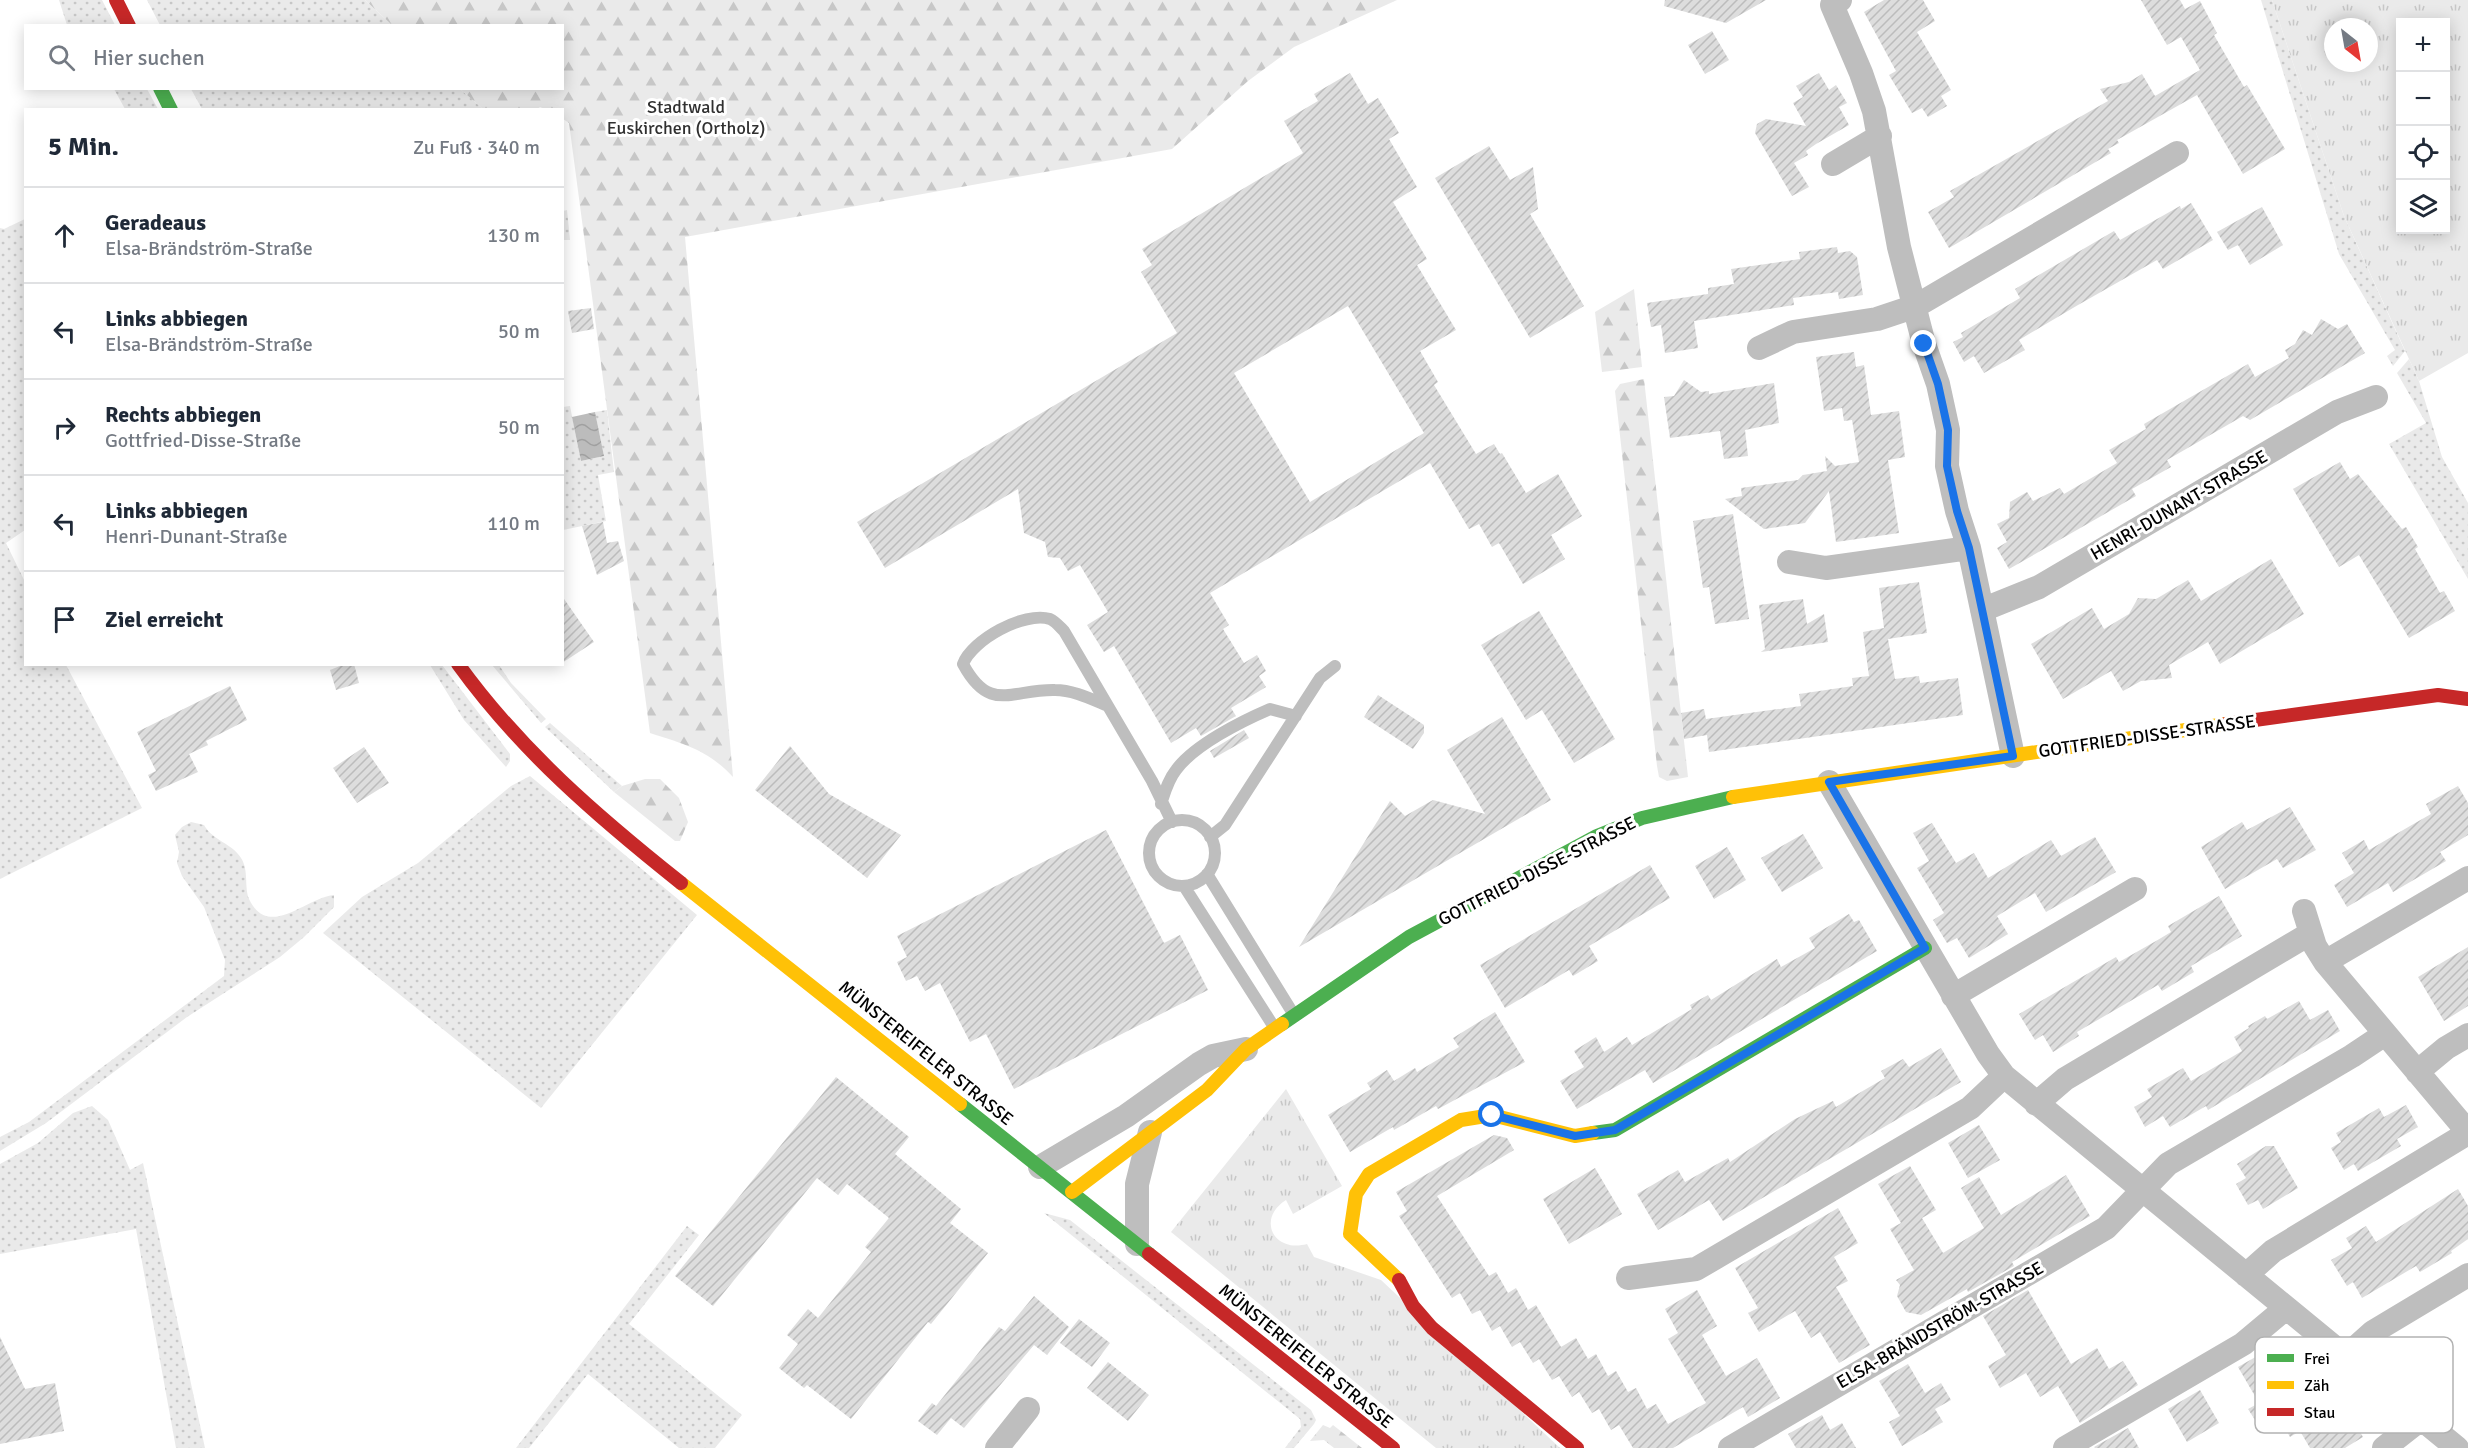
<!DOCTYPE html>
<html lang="de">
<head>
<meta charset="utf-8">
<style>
	:root { --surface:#fff; --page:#f2f2f3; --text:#1f2937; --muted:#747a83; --line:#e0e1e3 }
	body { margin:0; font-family:Signika,sans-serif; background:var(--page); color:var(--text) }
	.controls { position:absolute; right:18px; top:18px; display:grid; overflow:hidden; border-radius:0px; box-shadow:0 3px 15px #0003 }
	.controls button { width:54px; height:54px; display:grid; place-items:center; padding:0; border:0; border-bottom:2px solid var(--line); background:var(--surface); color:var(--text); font:30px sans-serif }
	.compass { position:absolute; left:2324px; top:18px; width:54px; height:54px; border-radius:50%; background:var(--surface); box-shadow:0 3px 15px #0003; rotate:149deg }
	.stop { position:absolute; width:18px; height:18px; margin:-14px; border:4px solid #1a73e8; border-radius:50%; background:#fff }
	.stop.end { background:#1a73e8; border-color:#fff; box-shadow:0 2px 6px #0008 }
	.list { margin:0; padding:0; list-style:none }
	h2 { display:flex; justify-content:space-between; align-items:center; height:78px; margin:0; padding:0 24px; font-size:26px }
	h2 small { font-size:20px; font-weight:400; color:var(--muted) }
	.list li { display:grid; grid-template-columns:39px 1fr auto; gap:18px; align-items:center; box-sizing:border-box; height:96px; padding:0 24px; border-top:2px solid var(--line) }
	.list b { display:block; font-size:22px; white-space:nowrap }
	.list p { margin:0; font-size:20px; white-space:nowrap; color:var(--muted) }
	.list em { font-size:20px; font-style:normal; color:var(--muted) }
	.icon { flex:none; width:33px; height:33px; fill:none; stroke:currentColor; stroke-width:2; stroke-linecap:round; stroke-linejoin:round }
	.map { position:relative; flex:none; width:2468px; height:1448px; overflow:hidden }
	.search { position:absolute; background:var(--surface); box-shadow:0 3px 15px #0003; left:24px; top:24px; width:540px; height:66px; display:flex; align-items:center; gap:15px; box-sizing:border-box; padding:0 21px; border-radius:0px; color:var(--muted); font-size:22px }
	.panel { position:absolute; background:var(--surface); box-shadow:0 3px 15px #0003; left:24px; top:108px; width:540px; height:558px; border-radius:0px }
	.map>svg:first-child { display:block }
	.grass { fill:url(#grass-dots) }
	.forest { fill:url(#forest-firs) }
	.park { fill:url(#park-tufts); fill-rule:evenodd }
	.water { fill:url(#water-waves) }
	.building { fill:url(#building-hatch); fill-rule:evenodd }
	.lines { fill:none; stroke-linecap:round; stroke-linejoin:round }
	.lane { stroke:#bebebe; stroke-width:12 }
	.street { stroke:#bebebe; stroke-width:24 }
	.fast { stroke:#4caf50; stroke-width:14 }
	.slow { stroke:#ffc107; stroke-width:14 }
	.jam { stroke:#c62828; stroke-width:14 }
	.route { stroke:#1a73e8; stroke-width:8 }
	.labels { text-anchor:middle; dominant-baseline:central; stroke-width:6; stroke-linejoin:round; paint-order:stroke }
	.park-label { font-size:18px; fill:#303030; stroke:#fff }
	.street-label { font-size:18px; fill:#000; stroke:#fff }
	.key { fill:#fff; stroke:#b2b2b2; stroke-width:1.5 }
	.key-label { font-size:16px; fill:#000 }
</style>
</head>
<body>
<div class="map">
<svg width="2468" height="1448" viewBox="0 0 2468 1448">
	<defs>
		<pattern id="grass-dots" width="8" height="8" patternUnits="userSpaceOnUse" patternTransform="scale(1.5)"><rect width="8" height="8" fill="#eaeaea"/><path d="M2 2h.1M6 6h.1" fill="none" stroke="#c7c7c7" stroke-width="1.8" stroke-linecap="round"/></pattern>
		<pattern id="forest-firs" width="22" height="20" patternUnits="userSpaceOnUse" patternTransform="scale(1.5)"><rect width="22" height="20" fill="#eaeaea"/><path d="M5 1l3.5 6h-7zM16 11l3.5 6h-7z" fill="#c7c7c7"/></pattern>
		<pattern id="park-tufts" width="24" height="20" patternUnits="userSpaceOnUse" patternTransform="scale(1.5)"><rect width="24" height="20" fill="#eaeaea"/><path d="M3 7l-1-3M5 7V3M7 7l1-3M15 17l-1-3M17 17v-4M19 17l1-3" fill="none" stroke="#c7c7c7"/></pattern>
		<pattern id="water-waves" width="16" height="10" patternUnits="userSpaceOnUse" patternTransform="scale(1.5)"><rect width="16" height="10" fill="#bcbcbc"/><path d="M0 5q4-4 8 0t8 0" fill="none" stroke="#a0a0a0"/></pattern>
		<pattern id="building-hatch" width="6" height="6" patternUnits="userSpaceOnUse" patternTransform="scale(1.5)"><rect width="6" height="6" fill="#ddd"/><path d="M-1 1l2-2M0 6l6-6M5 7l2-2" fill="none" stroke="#bcbcbc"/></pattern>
	</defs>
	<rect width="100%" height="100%" fill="#fff"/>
	<path class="grass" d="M59,0H102L115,25H67Z
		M147,0H365L392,25H160Z
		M2261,0H2272L2344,216L2405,351L2393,366L2387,356L2395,350L2339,254Z
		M114,89H147L158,109H125Z
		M191,89H460L483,109H202Z
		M567,210L570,240H563V211Z
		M25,219V530L6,543L25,582L26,664L66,665L142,808L0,879V228L4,229Z
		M2409,359L2419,381L2442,457L2468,503V579L2389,444L2426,423L2397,373Z
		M570,406L581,461L604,456L595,412L607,410L614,472L598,475L606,521L563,530V407Z
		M430,665H442L510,754V761L506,767L464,720Z
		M492,665H499L511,683L546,719L541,723Z
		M550,723L622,786L614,792L545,727Z
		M530,776L697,915L541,1108L323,933L362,897L418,863L511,786Z
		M191,822L204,825C213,841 232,843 241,858C249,870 244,887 249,899C269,940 305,898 334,895V907L304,937L280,957L187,1017L46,1123L0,1151V1137L29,1122L224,976L225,960L204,907L182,876L177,863L179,852L175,835L182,827Z
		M92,1106L108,1120L130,1170L143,1163L205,1448H176L136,1229L0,1254V1164L38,1143L73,1113Z
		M1044,1213L1070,1220L1311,1410L1316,1420L1314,1424L1294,1448H1285L1301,1427L1300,1419Z
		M687,1226L699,1235L629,1324L742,1415L715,1448H679L588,1374L529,1448H516Z"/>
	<path class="forest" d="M365,0H1397L1294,47L1248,81L1172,149L685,237L733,777C708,750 684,744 650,733L569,123L563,119L562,110L545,109L540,107L536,110L483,109L460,89L562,88V26L392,25Z
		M1634,289L1642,367L1602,372L1595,312Z
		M1644,379L1688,777L1667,781L1659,777L1657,766L1615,391L1620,384Z
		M645,779H660L679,798L688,822L680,841H675L614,792L622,786Z
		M1323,1425L1330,1428L1333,1425L1362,1448H1334L1324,1440L1310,1441Z"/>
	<path class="park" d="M2272,0H2468V353L2419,381L2344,216ZM2400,22H2446V230H2400ZM2333,27H2369V63H2333Z
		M1286,1089L1342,1186L1293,1214L1286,1200C1256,1219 1274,1253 1307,1244L1314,1257L1381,1280L1560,1448H1436L1171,1232Z"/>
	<path class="water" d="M595,412L604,456L581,461L572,417Z"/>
	<path class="building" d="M1665,0H1766L1726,23L1664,6Z
		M1884,0H1923L1935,21L1917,32L1951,90L1941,96L1947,106L1928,117L1922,108L1912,113L1889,75L1896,71L1864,12Z
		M2141,0H2180L2185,9L2200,1L2217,33L2214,35L2244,87L2247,85L2285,149L2243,174L2197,95L2117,140L2119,143L2108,149L2111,153L1949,248L1928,212L1954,197L1950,191L2108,101L2100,89L2129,82L2142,74L2155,96L2200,70L2181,37L2167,45Z
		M1712,31L1729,60L1705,74L1688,45Z
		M1350,73L1368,104L1378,98L1399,133L1389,139L1417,187L1393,202L1427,259L1417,265L1456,330L1420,351L1438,382L1434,385L1476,454L1494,444L1500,454L1502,453L1526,493L1558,474L1582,516L1551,535L1565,559L1523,584L1499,543L1492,547L1479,524L1469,529L1430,463L1210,593L1229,625L1223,629L1244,663L1257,655L1266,671L1259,676L1266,687L1231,708L1236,716L1201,736L1196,728L1171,743L1114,646L1104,652L1087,625L1108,612L1080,565L1068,571L1060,558L1048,557L1045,542L1024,533L1018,489L885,568L857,522L1177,333L1141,272L1152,265L1142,249L1303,153L1284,121L1318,101L1314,94ZM1348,306L1424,433L1310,502L1234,373Z
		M1819,73L1829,90L1836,85L1847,103L1839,107L1849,125L1816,144L1806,151L1808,155L1794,163L1809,187L1792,196L1755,133L1757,124L1766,119L1806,126L1793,103L1803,97L1796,86Z
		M1489,146L1510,180L1533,167L1538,209L1530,214L1584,306L1530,338L1435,178Z
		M2191,203L2213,240L2163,269L2157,260L2078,305L2019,340L2025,350L1984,373L1974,356L1964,362L1953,342L1963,337L1961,333L2020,298L2015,289L2114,231L2120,240L2180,206L2181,209Z
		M2262,207L2283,245L2250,265L2238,245L2228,250L2217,232Z
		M1837,247L1838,253L1850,251L1857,257L1863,295L1839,299L1838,292L1793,298L1794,305L1694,321L1698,348L1665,353L1661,325L1651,327L1647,303L1708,294V288L1734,284L1731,269L1800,259L1799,252Z
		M591,308L594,329L572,333L568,311Z
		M2321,319L2338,329L2347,324L2365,353L2250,420L2243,416L2167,460L2171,467L2132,489L2136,496L2009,569L1997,548L2007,542L1997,524L2009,518L2010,502L2027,492L2033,501L2060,488L2064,494L2117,463L2109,450L2146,429L2144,424L2248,364L2255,377L2289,358L2285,350L2295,344L2303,330L2312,335Z
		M1854,352L1856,367L1864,365L1871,415L1899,411L1905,457L1888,460L1899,533L1836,542L1829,491L1805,523L1764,529L1725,499L1742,496L1741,488L1798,480L1803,475L1827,471L1825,456L1835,466L1859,462L1852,420L1844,421L1842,408L1824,411L1816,357Z
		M1684,380L1701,392L1709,391V394L1774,383L1779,423L1745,430L1748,456L1724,459L1720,431L1670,438L1664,397L1674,396Z
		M2340,462L2350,479L2358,474L2402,529L2406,527L2418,547L2415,549L2440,593L2444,591L2455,611L2409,638L2359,555L2339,567L2293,489Z
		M1733,514L1749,619L1715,624L1709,587L1703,588L1693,521Z
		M603,522L607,543L618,541L624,561L597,575L582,526Z
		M2271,559L2304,614L2220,664L2208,642L2169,665L2172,678L2141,681L2123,691L2111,671L2063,699L2031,644L2092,608L2104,629L2129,614L2138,598L2156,599L2188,580L2201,601Z
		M1919,582L1927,633L1888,639L1895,679L1919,676L1920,683L1958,678L1963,715L1709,752L1707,735L1684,739L1681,713L1704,709L1706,719L1801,706L1799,694L1853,686L1852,678L1869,676L1863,632L1884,628L1879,588Z
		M562,596L594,642L562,663Z
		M1803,599L1807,624L1824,614L1828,642L1761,652L1765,649L1759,605Z
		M1539,611L1615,739L1574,763L1542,710L1526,720L1481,645Z
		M345,664H354L359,683L336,690L330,670Z
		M230,686L247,720L206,741L208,745L189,754L198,772L156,791L148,775L156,771L137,732Z
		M1378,695L1424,725V733L1413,749L1364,717Z
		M1502,717L1551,800L1299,947L1390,801L1405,816L1433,800L1485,814L1447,750Z
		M1244,730L1249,738L1214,758L1210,751Z
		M790,746L829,794L901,835L867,878L755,790Z
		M364,747L389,783L357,803L333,768Z
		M2458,786L2468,803V835L2440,852L2446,861L2393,892L2388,883L2347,907L2334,885L2354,873L2342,853L2364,840L2369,850L2410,826L2431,814L2426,804Z
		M2290,807L2316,850L2283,868L2277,859L2225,889L2201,847L2242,822L2247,830Z
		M1932,823L1956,863L1974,853L1988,878L2051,840L2061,856L2095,837L2116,872L2046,912L2035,893L1997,916L2008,934L1969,958L1957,938L1947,943L1933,920L1944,913L1917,868L1929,861L1913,833Z
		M1106,830L1164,943L1180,935L1208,990L1014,1089L986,1034L970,1042L940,983L925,991L917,976L906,981L897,962L907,957L897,936Z
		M1803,834L1823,868L1782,892L1761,858Z
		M1727,847L1746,880L1714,899L1695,866Z
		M1650,865L1670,898L1589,946L1598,961L1573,976L1569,970L1505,1008L1480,965Z
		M2219,896L2242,936L2191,966L2194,972L2162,991L2158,985L2077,1032L2079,1036L2053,1052L2043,1035L2035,1040L2019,1014L2116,957L2119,962L2156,941L2171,932L2168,926Z
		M1849,914L1854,922L1859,920L1877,951L1653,1083L1645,1070L1577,1109L1560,1081L1584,1067L1574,1051L1596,1037L1604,1052L1627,1037L1632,1045L1692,1009L1690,1005L1708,995L1711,1000L1777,959L1781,967L1815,948L1809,938Z
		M2468,947V1006L2444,1021L2418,977Z
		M2299,1001L2310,1020L2328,1010L2340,1031L2208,1110L2206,1106L2170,1127L2163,1116L2145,1127L2134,1107L2152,1097L2147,1089L2183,1068L2191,1081L2220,1064L2242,1051L2234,1037L2249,1028L2248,1026L2265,1016L2267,1019Z
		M1495,1012L1525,1062L1438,1109L1436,1106L1394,1130L1393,1127L1350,1152L1328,1115L1371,1089L1367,1083L1387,1070L1394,1081L1415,1068L1417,1072L1459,1047L1453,1038Z
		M1941,1048L1961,1082L1723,1221L1709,1200L1658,1230L1637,1194L1678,1170L1685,1182L1728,1158L1730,1162L1795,1119L1833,1101L1836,1107L1861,1092L1885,1078L1881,1071L1903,1059L1909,1067Z
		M836,1077L909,1137L895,1154L961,1209L950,1223L988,1253L931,1324L928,1322L851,1419L807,1385L804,1388L779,1368L798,1344L787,1335L808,1309L818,1318L871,1252L865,1247L889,1218L847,1184L838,1195L817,1178L713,1306L675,1276Z
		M2406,1105L2418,1127L2397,1139L2401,1146L2358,1171L2354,1164L2344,1170L2331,1148L2341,1142L2336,1133L2379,1108L2384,1117Z
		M1979,1125L2000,1160L1968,1178L1948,1143Z
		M1494,1135L1507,1138L1514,1150L1437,1196L1489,1276L1496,1272L1508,1293L1516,1288L1528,1310L1536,1305L1561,1347L1576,1338L1588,1359L1596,1354L1608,1376L1616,1371L1628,1392L1636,1388L1647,1409L1656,1404L1668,1424L1706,1403L1668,1339L1678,1333L1665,1309L1697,1290L1717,1326L1702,1335L1726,1376L1757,1358L1780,1398L1748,1417L1743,1407L1673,1448H1633L1619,1425L1611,1430L1599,1409L1592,1413L1579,1392L1572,1397L1559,1376L1552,1380L1539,1359L1533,1363L1520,1342L1512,1347L1500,1326L1492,1331L1480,1310L1472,1314L1460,1293L1452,1298L1399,1216L1407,1211L1396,1192Z
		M2266,1146H2274L2298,1188L2263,1209L2258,1200L2248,1205L2236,1184L2246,1178L2237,1164Z
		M1910,1166L1936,1210L1922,1218L1943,1253L1984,1228L1961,1188L1979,1177L2001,1215L2066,1175L2090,1216L2012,1262L2014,1266L1968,1292L1967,1289L1921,1315L1906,1312L1897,1296L1900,1285L1896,1280L1914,1270L1890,1229L1901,1223L1878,1184Z
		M1595,1168L1622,1214L1569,1244L1543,1199Z
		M2458,1189L2468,1206V1239L2451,1251L2452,1253L2420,1272L2416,1266L2362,1298L2353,1282L2347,1286L2331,1260L2352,1248L2346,1238L2366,1226L2376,1242Z
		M1838,1208L1858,1243L1834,1257L1848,1281L1836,1287L1870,1345L1839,1363L1820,1332L1811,1338L1795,1311L1759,1332L1748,1313L1758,1308L1735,1268Z
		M2028,1290L2071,1364L2097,1348L2109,1369L2123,1361L2138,1385L2080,1423L2058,1386L2040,1397L2026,1373L2000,1388L1988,1366L2006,1355L1983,1316Z
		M1034,1296L1069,1327L1047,1355L1034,1345L964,1428L951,1418L937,1435L918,1421L932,1403L936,1406L999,1327L1005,1331Z
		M1079,1319L1110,1343L1092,1367L1060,1343Z
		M0,1337L25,1389L55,1383L64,1431L0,1444Z
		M2266,1351L2280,1374L2296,1365L2331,1418L2347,1409L2363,1437L2345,1448H2310L2300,1431L2290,1437L2279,1417L2260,1428L2248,1409L2259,1403L2238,1367Z
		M1108,1362L1149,1395L1128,1421L1087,1388Z
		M1908,1364L1925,1393L1941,1383L1951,1400L1935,1409L1943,1422L1902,1446L1889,1422L1900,1416L1879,1381Z
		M2200,1390L2219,1423L2187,1442L2168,1409Z
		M1822,1415L1830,1430L1842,1423L1856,1448H1796L1788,1434Z
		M2128,1428L2139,1448H2095L2094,1447Z"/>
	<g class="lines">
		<path class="lane" d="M1108,706C1091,699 1073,690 1055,690C1011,689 990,714 963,664C972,640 1024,611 1050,619C1055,621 1060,627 1064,631L1152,781L1172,822
			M1161,804C1165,792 1168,780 1176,770C1194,745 1242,721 1270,709L1296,716
			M1149 853a33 33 0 1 1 66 0a33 33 0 1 1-66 0Z
			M1210,837L1225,825L1320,678L1335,666
			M1207,874L1294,1015
			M1184,886L1274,1027"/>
		<path class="street" d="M1840,0L1832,5L1861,73L1874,111L1899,247L1924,344L1938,384L1948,430L1947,466L1957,511L1969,548L2013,756
			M1833,164L1880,136
			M1759,348L1793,332L1877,319L1916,306L2177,153
			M1789,562L1826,568L1969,548
			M1982,610L2039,587L2337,412L2376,397
			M1829,782L1988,1054L2004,1076L2457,1448
			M2304,911L2315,946L2325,962L2468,1132
			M2325,962L2468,878
			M1953,996L2135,889
			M2417,1072L2446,1048L2468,1035
			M2036,1104L2065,1079L2311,933
			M1040,1167L1126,1116L1199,1064L1213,1056L1246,1049
			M1137,1244V1184L1150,1132
			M2246,1275L2273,1251L2468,1133
			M1628,1278L1696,1269L1970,1108L2004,1076
			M2345,1357L2373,1332L2468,1275
			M997,1448L1028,1409
			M1730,1448L2106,1228L2168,1164L2352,1056L2385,1034
			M2065,1448L2243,1344L2286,1308
			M2384,1448L2421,1419"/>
		<path class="fast" d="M160,88L171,110
			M1282,1024L1409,937L1597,836L1642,818L1733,797
			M960,1104L1149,1254
			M1593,1133L1615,1130L1925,948"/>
		<path class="slow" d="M1733,797L2226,724
			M681,883L960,1104
			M1072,1192L1207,1090L1246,1049L1282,1024
			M1399,1280L1350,1234L1356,1194L1369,1174L1461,1120L1492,1115L1575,1136L1593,1133"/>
		<path class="jam" d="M116,0L129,26
			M458,664C520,750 598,817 681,883
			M2226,724L2438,695L2468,699
			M1149,1254L1393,1448
			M1399,1280L1413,1306L1432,1328L1577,1448"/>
	</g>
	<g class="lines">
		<path class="route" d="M1492,1115L1575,1136L1615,1130L1925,948L1829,782L2013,756L1969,548L1957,511L1947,466L1948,430L1938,384L1924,344"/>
	</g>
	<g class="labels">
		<g class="park-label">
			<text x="686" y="107">Stadtwald<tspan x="686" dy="21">Euskirchen (Ortholz)</tspan></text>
		</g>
		<g class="street-label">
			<text transform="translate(2179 505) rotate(-30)">HENRI-DUNANT-STRASSE</text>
			<text transform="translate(2147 736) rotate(-8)">GOTTFRIED-DISSE-STRASSE</text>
			<text transform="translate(1537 871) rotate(-27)">GOTTFRIED-DISSE-STRASSE</text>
			<text transform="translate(926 1053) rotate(39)">MÜNSTEREIFELER STRASSE</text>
			<text transform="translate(1940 1325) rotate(-30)">ELSA-BRÄNDSTRÖM-STRASSE</text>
			<text transform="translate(1306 1356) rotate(39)">MÜNSTEREIFELER STRASSE</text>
		</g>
	</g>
	<rect x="2255" y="1337" width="198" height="96" rx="9" class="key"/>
	<rect x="2267" y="1354" width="27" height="8" fill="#4caf50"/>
	<rect x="2267" y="1381" width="27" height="8" fill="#ffc107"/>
	<rect x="2267" y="1408" width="27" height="8" fill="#c62828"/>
	<g class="key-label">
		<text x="2304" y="1364">Frei</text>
		<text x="2304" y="1391">Zäh</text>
		<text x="2304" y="1418">Stau</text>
	</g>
</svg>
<div class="controls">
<button>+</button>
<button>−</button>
<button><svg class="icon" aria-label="locate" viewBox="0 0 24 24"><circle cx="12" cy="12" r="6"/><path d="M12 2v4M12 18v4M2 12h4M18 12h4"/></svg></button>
<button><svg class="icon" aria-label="layers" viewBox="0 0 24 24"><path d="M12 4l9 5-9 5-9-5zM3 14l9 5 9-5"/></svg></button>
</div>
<svg class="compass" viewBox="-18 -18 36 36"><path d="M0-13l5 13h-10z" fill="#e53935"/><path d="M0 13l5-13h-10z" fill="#747a83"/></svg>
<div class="stop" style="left:1492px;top:1115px"></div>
<div class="stop end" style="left:1924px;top:344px"></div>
<div class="search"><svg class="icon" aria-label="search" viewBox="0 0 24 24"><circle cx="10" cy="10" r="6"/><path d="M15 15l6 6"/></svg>Hier suchen</div>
<section class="panel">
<h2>5 Min.<small>Zu Fuß · 340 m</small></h2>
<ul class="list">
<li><svg class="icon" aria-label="ahead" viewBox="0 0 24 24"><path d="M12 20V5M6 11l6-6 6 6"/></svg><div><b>Geradeaus</b><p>Elsa-Brändström-Straße</p></div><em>130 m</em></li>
<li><svg class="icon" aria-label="left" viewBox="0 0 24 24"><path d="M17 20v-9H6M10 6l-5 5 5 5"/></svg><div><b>Links abbiegen</b><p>Elsa-Brändström-Straße</p></div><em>50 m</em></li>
<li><svg class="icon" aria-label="right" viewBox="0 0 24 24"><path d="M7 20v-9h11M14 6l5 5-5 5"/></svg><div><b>Rechts abbiegen</b><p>Gottfried-Disse-Straße</p></div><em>50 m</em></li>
<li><svg class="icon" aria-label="left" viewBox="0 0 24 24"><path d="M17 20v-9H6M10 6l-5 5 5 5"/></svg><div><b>Links abbiegen</b><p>Henri-Dunant-Straße</p></div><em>110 m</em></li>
<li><svg class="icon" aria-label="arrive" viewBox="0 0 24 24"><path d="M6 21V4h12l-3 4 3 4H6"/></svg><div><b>Ziel erreicht</b></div></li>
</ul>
</section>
</div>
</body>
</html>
